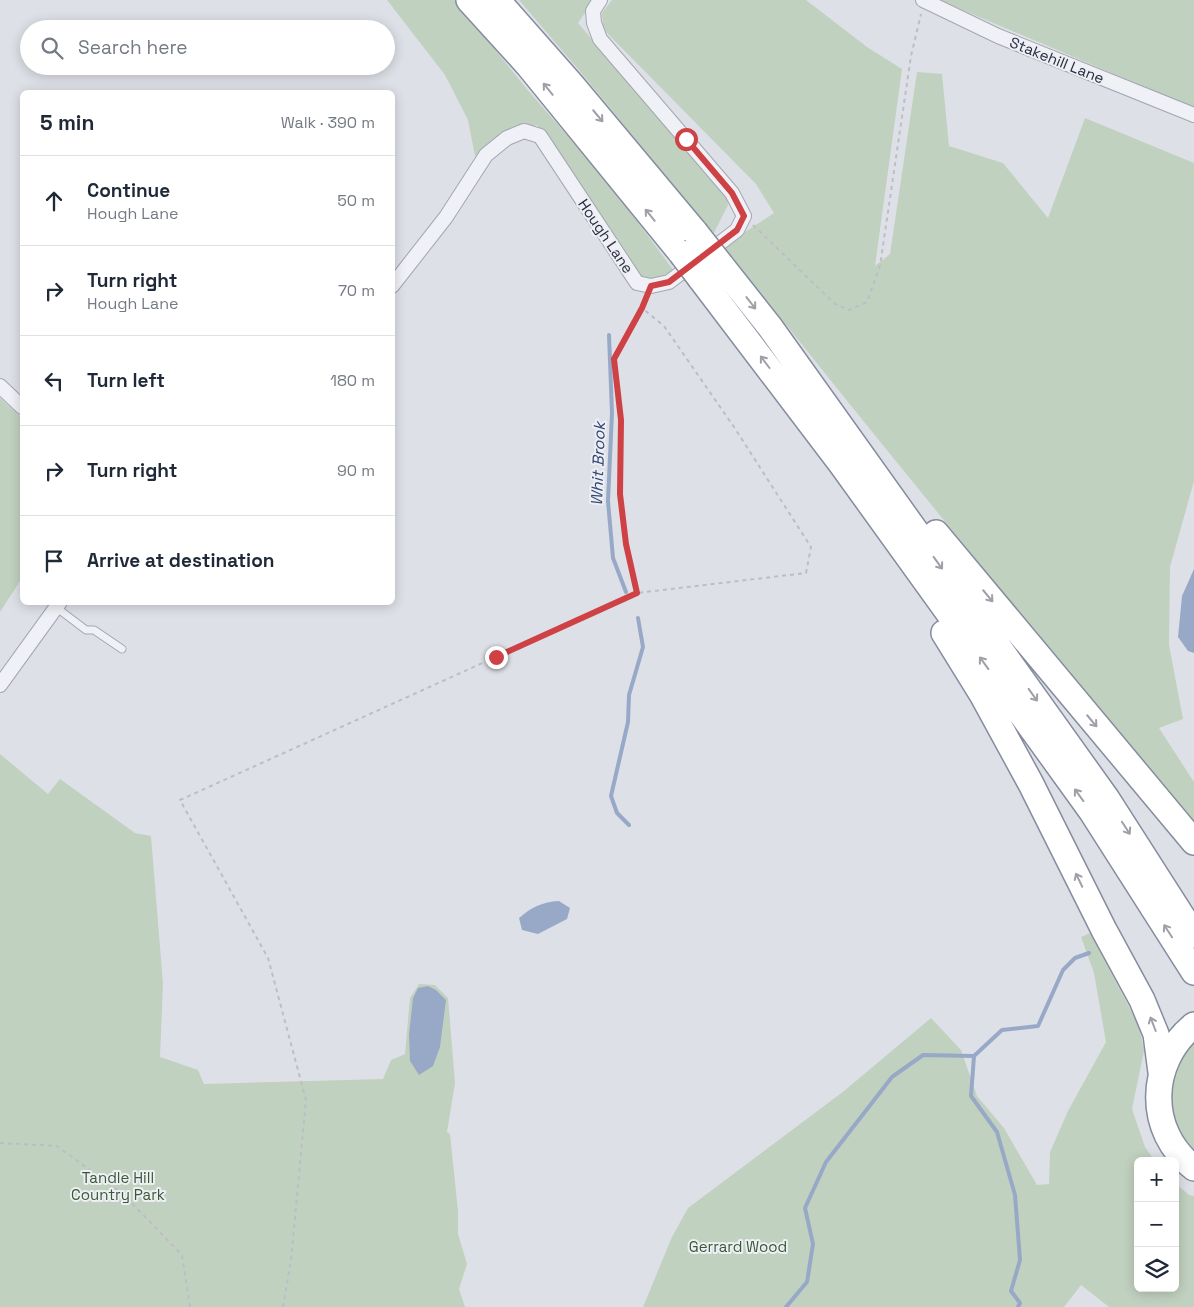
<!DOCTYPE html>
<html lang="en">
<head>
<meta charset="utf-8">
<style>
	:root { --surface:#fff; --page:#f6f6f7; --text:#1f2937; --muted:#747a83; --line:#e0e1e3 }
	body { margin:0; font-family:"Space Grotesk",sans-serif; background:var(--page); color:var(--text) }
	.controls { position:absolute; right:15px; bottom:15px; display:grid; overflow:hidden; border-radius:8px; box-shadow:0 2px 12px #0003 }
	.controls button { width:45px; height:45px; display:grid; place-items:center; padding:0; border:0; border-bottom:1px solid var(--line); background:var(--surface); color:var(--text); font:25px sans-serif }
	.stop { position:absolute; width:15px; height:15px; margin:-11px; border:4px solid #ce4145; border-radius:50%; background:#fff }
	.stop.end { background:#ce4145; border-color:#fff; box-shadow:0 1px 5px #0008 }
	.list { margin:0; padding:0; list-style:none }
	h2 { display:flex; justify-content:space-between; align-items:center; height:65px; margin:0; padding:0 20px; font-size:21px }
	h2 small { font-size:16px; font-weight:400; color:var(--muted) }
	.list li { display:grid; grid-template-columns:32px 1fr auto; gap:15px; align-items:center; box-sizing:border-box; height:90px; padding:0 20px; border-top:1px solid var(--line) }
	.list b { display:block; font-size:19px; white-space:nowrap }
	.list p { margin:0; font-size:16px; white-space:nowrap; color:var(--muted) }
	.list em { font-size:16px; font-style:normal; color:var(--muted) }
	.icon { flex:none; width:28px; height:28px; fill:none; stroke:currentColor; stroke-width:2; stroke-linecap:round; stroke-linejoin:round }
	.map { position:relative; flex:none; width:1194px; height:1307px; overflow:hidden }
	.search { position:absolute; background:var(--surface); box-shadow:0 2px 12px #0003; left:20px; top:20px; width:375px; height:55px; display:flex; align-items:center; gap:12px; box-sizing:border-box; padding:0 18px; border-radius:28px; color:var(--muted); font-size:19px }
	.panel { position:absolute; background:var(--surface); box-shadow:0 2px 12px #0003; left:20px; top:90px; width:375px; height:515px; border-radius:8px }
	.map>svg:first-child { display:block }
	.green { fill:#c1d1bf }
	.water { fill:#98a9c8 }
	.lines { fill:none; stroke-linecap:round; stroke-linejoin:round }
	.stream { stroke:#98a9c8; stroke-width:4 }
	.service-casing { stroke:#a3a6b1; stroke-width:9 }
	.minor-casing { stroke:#a3a6b1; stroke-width:16 }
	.motorway-casing { stroke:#858c9e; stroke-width:28 }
	.path { stroke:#bcbec6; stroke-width:2; stroke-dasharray:4 4; stroke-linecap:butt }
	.service { stroke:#f0f1f6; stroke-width:7 }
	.minor { stroke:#f0f1f6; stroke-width:14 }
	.motorway { stroke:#fff; stroke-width:25 }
	.motorway-bridge-casing { stroke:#858c9e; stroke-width:28; stroke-linecap:butt }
	.motorway-bridge { stroke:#fff; stroke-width:25 }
	.oneway { stroke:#9ea0a8 }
	.route { stroke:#ce4145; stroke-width:6 }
	.labels { text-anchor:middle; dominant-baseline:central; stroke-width:4; stroke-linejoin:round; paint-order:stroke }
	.street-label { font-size:15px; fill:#272c3e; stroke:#edeff5 }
	.park-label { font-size:15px; fill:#375a34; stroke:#edeff5 }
	.water-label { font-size:16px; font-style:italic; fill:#314672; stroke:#edeff5 }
</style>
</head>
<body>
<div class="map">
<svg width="1194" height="1307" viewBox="0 0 1194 1307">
	<rect width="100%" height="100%" fill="#dee0e7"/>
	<path class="green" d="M387,0H455L526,88L611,186L674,271L655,281L638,275L558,153L537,125L505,134L475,156L468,120L445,75Z
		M519,0H594L578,23L727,196L728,205L714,233L686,201L583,75Z
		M612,0H806L867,47L902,69L875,266L890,254L917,72L942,74L949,146L1003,163L1048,218L1085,118L1194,163V481L1170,567L1169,645L1183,719L1159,728L1194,782V822C1035,632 877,441 724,246L774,213L756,184L603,29L602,13Z
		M939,0H1194V108Z
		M0,398L22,418V578L0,612Z
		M0,754L48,794L60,779L135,833L151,836L163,984L160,1057L198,1070L204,1084L383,1079L391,1060L405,1054L410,998L419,984L435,985L448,998L455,1083L447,1132L450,1134L458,1211V1234L467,1264L459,1289L465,1307H0Z
		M1090,933L1139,1026L1144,1051L1132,1109L1145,1147L1155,1161H1138V1288H1175V1183L1189,1195L1194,1196V1307H1109L1081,1285L1064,1307H643L672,1237L688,1208L844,1091L931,1018L961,1050L977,1096L1004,1128L1037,1185L1049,1184L1050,1152L1068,1111L1106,1042L1094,973L1081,937Z
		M1194,1037V1158L1180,1141L1167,1094L1182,1050Z"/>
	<path class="water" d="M1194,569V653L1188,651L1178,637L1182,596Z
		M559,901L570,908L567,919L538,934L522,930L519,918C532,907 542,902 559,901Z
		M428,986L436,990L446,1000L440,1047L433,1066L419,1075L410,1061L409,1035L413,998L418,988Z"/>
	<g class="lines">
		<path class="stream" d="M609,335L612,413L608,501L613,558L626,592
			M629,825L617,813L611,796L628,722L629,695L643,647L638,618
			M974,1056L971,1096L997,1132L1015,1195L1020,1260L1011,1291L1020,1303L1018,1307
			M786,1307L807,1282L813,1244L805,1208L826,1162L892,1077L923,1055L974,1056L1002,1030L1038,1026L1063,970L1075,958L1089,953"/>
		<defs>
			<path id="service" d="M57,608L86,630H94L122,649"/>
			<path id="minor" d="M923,0L998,36L1194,115
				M392,286L446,217L486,155L507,138L524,131L540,136L637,283L651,286L669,282L737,230L744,216L732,193L600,39L594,23L593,11L600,0
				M0,386L22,407
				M0,685L60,602"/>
			<path id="motorway" d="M469,0L528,65L681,253
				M497,0L572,85L695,232
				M721,265L770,327L1107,799L1194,935
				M700,278L842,465L1092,812L1194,972
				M936,533L1194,842
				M944,633L983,696L1031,784L1104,930L1142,1000L1156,1034L1161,1072
				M1194,1025C1148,1062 1146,1131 1194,1168"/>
		</defs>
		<use href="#service" class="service-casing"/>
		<use href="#minor" class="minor-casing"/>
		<use href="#motorway" class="motorway-casing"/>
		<path class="path" d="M753,225L835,304L849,310L867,302L880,266L911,56L921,14
			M637,592L625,544L620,494L621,420L614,359L646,297
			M0,1143L57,1146L124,1195L182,1255L190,1307
			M283,1307L291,1260L306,1100L268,958L180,800L637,593L806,573L811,547L734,427L664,326L642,308"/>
		<use href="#service" class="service"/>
		<use href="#minor" class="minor"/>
		<use href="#motorway" class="motorway"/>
		<defs>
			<path id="motorway-bridge" d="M695,232L721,265
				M681,253L700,278"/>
		</defs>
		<use href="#motorway-bridge" class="motorway-bridge-casing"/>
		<use href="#motorway-bridge" class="motorway-bridge"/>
	</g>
	<defs><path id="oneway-shaft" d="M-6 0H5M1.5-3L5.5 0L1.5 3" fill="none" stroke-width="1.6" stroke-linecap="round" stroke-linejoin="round" transform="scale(1.25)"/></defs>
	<g class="oneway">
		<use href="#oneway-shaft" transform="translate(548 89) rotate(-129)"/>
		<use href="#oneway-shaft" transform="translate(598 116) rotate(50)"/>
		<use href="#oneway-shaft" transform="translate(650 215) rotate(-129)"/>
		<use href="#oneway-shaft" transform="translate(751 303) rotate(52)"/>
		<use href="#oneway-shaft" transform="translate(765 362) rotate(-127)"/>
		<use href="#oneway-shaft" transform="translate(938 563) rotate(54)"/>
		<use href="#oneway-shaft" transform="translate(988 596) rotate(50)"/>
		<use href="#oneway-shaft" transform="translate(984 663) rotate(-126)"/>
		<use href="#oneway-shaft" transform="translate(1033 695) rotate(54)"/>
		<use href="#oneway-shaft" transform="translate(1092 721) rotate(50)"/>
		<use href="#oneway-shaft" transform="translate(1079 795) rotate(-126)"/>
		<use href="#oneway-shaft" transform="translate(1126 828) rotate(57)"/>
		<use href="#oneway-shaft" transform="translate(1079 880) rotate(-116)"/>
		<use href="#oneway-shaft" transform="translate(1168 931) rotate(-123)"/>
		<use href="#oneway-shaft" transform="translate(1153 1024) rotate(-111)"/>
	</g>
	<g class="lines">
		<path class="route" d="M496,657L637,593L626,544L620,494L621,420L614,359L642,308L651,286L669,282L737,230L744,216L732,193L686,139"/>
	</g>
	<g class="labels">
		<g class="street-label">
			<text transform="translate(1057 60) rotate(22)">Stakehill Lane</text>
			<text transform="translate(606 236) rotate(56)">Hough Lane</text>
		</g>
		<g class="park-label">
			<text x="118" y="1177">Tandle Hill<tspan x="118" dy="17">Country Park</tspan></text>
			<text x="738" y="1246">Gerrard Wood</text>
		</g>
		<g class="water-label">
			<text transform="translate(598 464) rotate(-88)">Whit Brook</text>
		</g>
	</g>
</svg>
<div class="controls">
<button>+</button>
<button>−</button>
<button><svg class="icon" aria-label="layers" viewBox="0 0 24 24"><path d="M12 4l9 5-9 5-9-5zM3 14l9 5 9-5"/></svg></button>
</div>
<div class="stop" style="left:686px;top:139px"></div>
<div class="stop end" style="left:496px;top:657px"></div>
<div class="search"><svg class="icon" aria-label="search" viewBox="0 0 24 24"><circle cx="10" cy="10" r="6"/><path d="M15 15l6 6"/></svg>Search here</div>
<section class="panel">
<h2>5 min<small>Walk · 390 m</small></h2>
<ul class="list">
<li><svg class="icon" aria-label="ahead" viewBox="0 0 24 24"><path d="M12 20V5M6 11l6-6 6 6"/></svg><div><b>Continue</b><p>Hough Lane</p></div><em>50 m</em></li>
<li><svg class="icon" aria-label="right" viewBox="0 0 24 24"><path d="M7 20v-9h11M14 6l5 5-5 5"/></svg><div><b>Turn right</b><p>Hough Lane</p></div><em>70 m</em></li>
<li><svg class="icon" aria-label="left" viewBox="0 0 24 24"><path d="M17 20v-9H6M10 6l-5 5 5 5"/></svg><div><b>Turn left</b></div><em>180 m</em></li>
<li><svg class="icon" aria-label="right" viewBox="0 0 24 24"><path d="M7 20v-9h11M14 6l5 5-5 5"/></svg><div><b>Turn right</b></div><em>90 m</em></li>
<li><svg class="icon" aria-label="arrive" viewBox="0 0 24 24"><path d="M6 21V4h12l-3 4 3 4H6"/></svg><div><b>Arrive at destination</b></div></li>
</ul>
</section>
</div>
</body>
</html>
